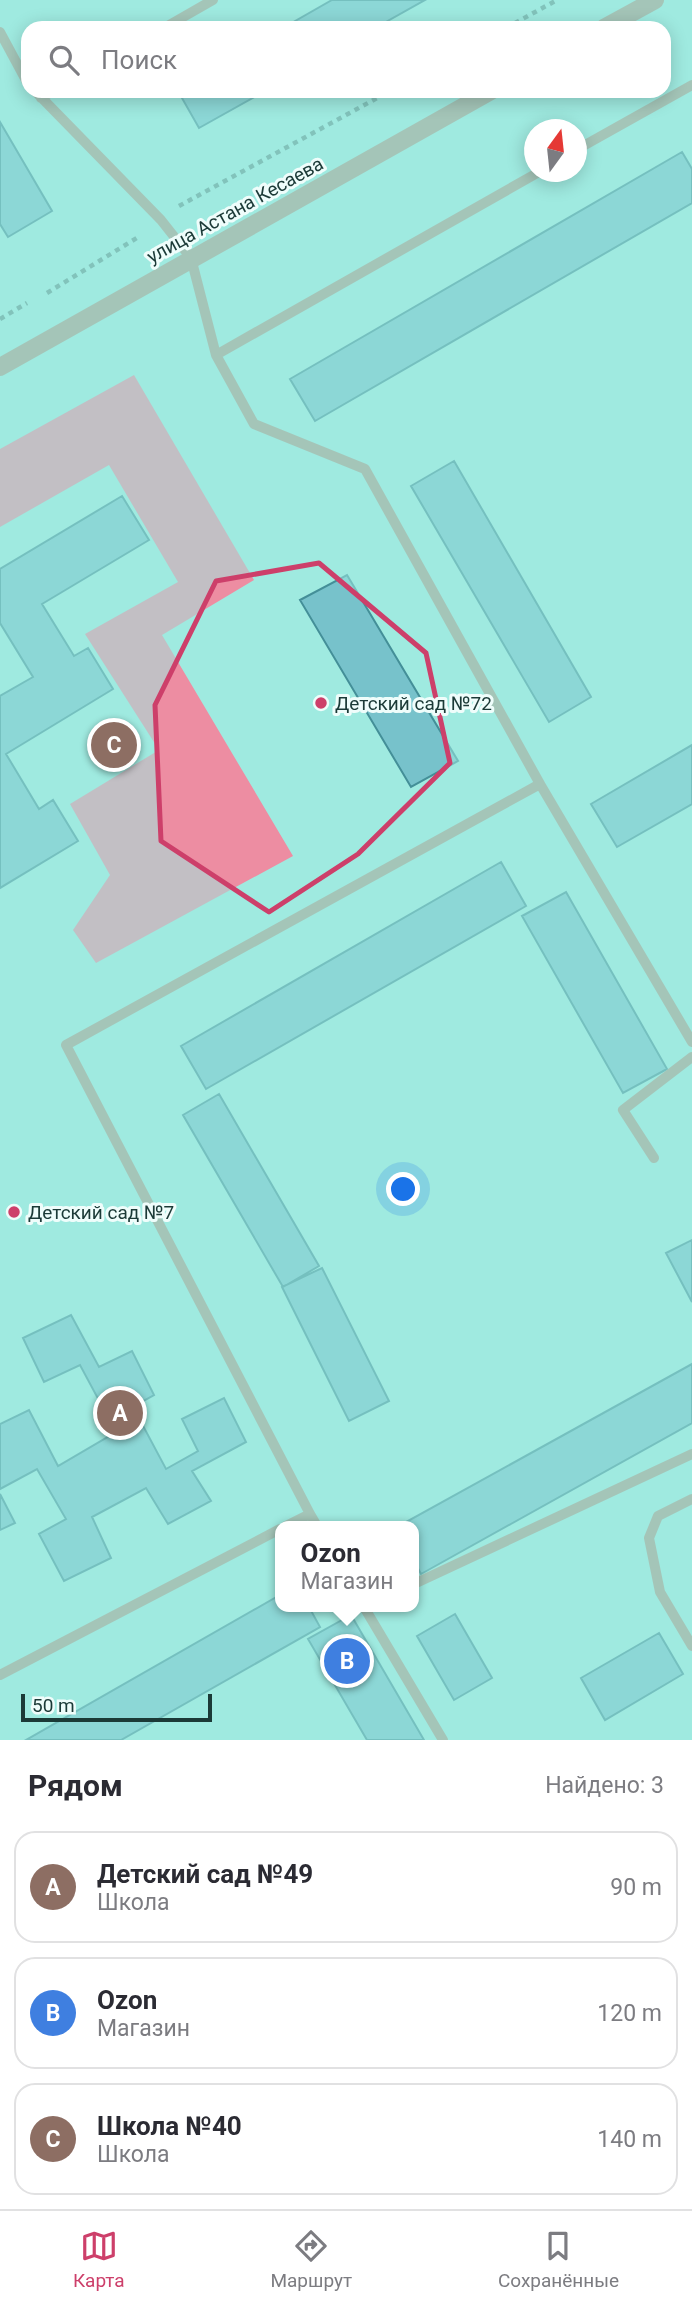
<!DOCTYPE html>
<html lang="ru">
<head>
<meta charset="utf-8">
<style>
	:root { --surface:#fff; --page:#f2f2f3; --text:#2b2b33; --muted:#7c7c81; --line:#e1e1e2; --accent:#cd3f6a }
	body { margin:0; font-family:Roboto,sans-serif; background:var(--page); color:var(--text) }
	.compass { position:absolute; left:524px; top:119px; width:63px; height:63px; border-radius:50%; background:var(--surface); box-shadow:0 4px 18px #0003; rotate:15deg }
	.scale { position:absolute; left:21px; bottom:18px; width:191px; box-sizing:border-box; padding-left:7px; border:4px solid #1b3a37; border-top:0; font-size:19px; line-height:24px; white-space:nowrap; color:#1b3a37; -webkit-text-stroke:5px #effdfb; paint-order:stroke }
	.you { position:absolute; left:404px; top:1190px; width:24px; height:24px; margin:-18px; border:5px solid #fff; border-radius:50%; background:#1a73e8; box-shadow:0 0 0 10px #1a73e833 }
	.badge { display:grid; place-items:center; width:46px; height:46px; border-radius:50%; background:var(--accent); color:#fff; font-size:23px; font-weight:700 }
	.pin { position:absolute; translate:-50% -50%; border:4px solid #fff; box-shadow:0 2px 7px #0006 }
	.popup { position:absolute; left:275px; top:1521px; width:144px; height:91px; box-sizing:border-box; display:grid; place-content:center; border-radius:14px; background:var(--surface); filter:drop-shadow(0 2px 5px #0005); font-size:23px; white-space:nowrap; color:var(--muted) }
	.popup b { font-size:26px; color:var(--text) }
	.popup::after { content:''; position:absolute; left:50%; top:100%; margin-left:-14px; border:14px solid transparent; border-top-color:var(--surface) }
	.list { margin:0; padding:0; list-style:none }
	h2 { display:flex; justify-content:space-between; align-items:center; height:91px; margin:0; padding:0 28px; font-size:30px }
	h2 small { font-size:23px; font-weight:400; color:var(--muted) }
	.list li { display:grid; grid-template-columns:46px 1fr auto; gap:21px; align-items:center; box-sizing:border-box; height:112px; margin:0 14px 14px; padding:0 14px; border:2px solid var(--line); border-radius:21px }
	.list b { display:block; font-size:26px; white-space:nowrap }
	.list p { margin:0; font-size:23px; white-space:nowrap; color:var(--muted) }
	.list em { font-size:23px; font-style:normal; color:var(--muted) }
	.icon { flex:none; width:38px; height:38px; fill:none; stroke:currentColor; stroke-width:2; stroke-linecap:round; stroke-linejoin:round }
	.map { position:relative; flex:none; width:692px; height:1740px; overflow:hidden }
	.search { position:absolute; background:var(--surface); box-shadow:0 4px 18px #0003; left:21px; right:21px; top:21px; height:77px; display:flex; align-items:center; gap:18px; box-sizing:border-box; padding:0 24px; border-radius:21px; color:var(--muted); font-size:26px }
	.sheet { height:469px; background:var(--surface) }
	nav { display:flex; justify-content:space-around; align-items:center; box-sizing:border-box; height:98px; border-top:2px solid var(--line); background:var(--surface); font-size:19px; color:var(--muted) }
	nav a { display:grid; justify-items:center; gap:4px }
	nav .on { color:var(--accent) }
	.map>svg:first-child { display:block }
	.green { fill:#ed8da2 }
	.building { fill:#77c2cb; stroke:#448f98; stroke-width:2 }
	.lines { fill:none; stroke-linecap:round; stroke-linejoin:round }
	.path { stroke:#5f958e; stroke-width:4.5; stroke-dasharray:5 5; stroke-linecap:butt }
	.service { stroke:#ac9a88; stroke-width:10 }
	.tertiary { stroke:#ac9a88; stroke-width:18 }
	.marked { fill:none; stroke:#cd3f6a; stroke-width:5; stroke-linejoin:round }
	.poi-dot { fill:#cd3f6a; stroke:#effdfb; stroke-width:2.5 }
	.labels { text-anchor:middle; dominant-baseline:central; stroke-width:6; stroke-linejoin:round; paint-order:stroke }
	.street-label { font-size:19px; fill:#1b3a37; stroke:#effdfb }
	.poi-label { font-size:19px; fill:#1b3a37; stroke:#effdfb; text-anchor:start }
</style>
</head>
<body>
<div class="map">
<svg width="692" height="1740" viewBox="0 0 692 1740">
	<rect width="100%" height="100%" fill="#9feae0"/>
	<path class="green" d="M134,375L254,580L162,635L293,856L96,963L73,930L110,875L70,804L159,750L85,634L178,582L109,465L0,527V449Z"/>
	<path class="building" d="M332,0H425L375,28H283Z
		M178,91H265L199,128Z
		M0,122L52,211L8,237L0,224Z
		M682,152L692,169V203L315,421L290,379Z
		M454,461L591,697L549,722L411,486Z
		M122,496L149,540L42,604L74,656L88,648L113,689L6,754L39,809L53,800L78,841L0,888V696L33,677L0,623V569Z
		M347,575L458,761L411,787L300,600Z
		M692,745V804L617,847L591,804Z
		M501,862L526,906L206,1089L181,1046Z
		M566,892L667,1069L623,1093L522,916Z
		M219,1094L319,1266L283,1287L183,1115Z
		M692,1240V1302L666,1253Z
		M322,1268L389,1401L349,1421L282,1287Z
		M71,1315L99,1367L132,1351L154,1395L120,1414L127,1428L141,1422L166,1469L198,1451L182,1419L224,1398L246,1442L192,1471L211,1501L168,1524L146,1488L92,1517L111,1558L64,1581L39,1534L66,1519L37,1469L0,1489V1424L29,1410L58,1466L116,1432L80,1365L44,1382L23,1338Z
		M692,1364V1423L421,1574L414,1561V1526H399Z
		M0,1494L15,1523L0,1530Z
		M280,1595V1607H309L320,1627L121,1740H26Z
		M455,1614L492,1678L454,1700L417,1636Z
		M351,1615L424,1740H367L308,1639Z
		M659,1633L683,1674L605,1720L581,1678Z"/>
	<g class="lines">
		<path class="path" d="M506,28L557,0
			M179,206L390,91
			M47,293L140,236
			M0,319L27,303"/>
		<path class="service" d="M164,28L213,0
			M0,32L28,84
			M35,91L161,220L191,258L216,355L254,424L365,469L540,784L66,1045L310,1514
			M41,98L53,91
			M576,150L692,85
			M216,355L539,172
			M540,784L692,1042
			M654,1158L623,1110L692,1057
			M692,1499L658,1516L649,1538L660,1592L692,1646
			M286,1526L310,1514L317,1526
			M414,1584L692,1454
			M364,1607L443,1740
			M0,1675L280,1529"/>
		<path class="tertiary" d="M604,28L655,0
			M0,367L491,91"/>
	</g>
	<path d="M0 0H692V1740H0ZM319,563L426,653L450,763L358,854L269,912L161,841L155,705L216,581Z" fill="#9feae0" fill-opacity=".55" fill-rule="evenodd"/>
	<path class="marked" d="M319,563L426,653L450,763L358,854L269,912L161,841L155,705L216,581Z"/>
	<g class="poi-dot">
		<circle cx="321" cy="703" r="7"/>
		<circle cx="14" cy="1212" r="7"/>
	</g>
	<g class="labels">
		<g class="street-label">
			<text transform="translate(235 210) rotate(-29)">улица Астана Кесаева</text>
		</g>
		<g class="poi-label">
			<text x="335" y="703">Детский сад №72</text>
			<text x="28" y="1212">Детский сад №7</text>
		</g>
	</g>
</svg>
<svg class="compass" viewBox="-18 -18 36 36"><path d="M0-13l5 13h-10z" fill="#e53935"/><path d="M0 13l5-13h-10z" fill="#7c7c81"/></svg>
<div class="scale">50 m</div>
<div class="you"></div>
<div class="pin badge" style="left:120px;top:1413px;background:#8d6e63">A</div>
<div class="pin badge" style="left:347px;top:1661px;background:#3f7fe0">B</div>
<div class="popup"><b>Ozon</b>Магазин</div>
<div class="pin badge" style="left:114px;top:745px;background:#8d6e63">C</div>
<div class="search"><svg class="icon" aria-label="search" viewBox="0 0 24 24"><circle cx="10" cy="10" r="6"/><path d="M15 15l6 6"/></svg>Поиск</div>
</div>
<section class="sheet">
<h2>Рядом<small>Найдено: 3</small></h2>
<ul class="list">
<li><span class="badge" style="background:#8d6e63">A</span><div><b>Детский сад №49</b><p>Школа</p></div><em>90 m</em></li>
<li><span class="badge" style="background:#3f7fe0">B</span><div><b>Ozon</b><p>Магазин</p></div><em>120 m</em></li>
<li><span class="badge" style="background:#8d6e63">C</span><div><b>Школа №40</b><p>Школа</p></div><em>140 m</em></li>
</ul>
</section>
<nav>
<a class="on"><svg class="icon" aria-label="map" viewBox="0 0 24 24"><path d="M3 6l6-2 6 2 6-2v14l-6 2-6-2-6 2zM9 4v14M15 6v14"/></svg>Карта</a>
<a><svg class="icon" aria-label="directions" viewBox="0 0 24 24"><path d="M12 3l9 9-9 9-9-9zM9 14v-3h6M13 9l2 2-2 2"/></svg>Маршрут</a>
<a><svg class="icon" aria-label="saved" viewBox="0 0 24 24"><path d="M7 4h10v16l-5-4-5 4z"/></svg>Сохранённые</a>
</nav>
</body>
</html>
